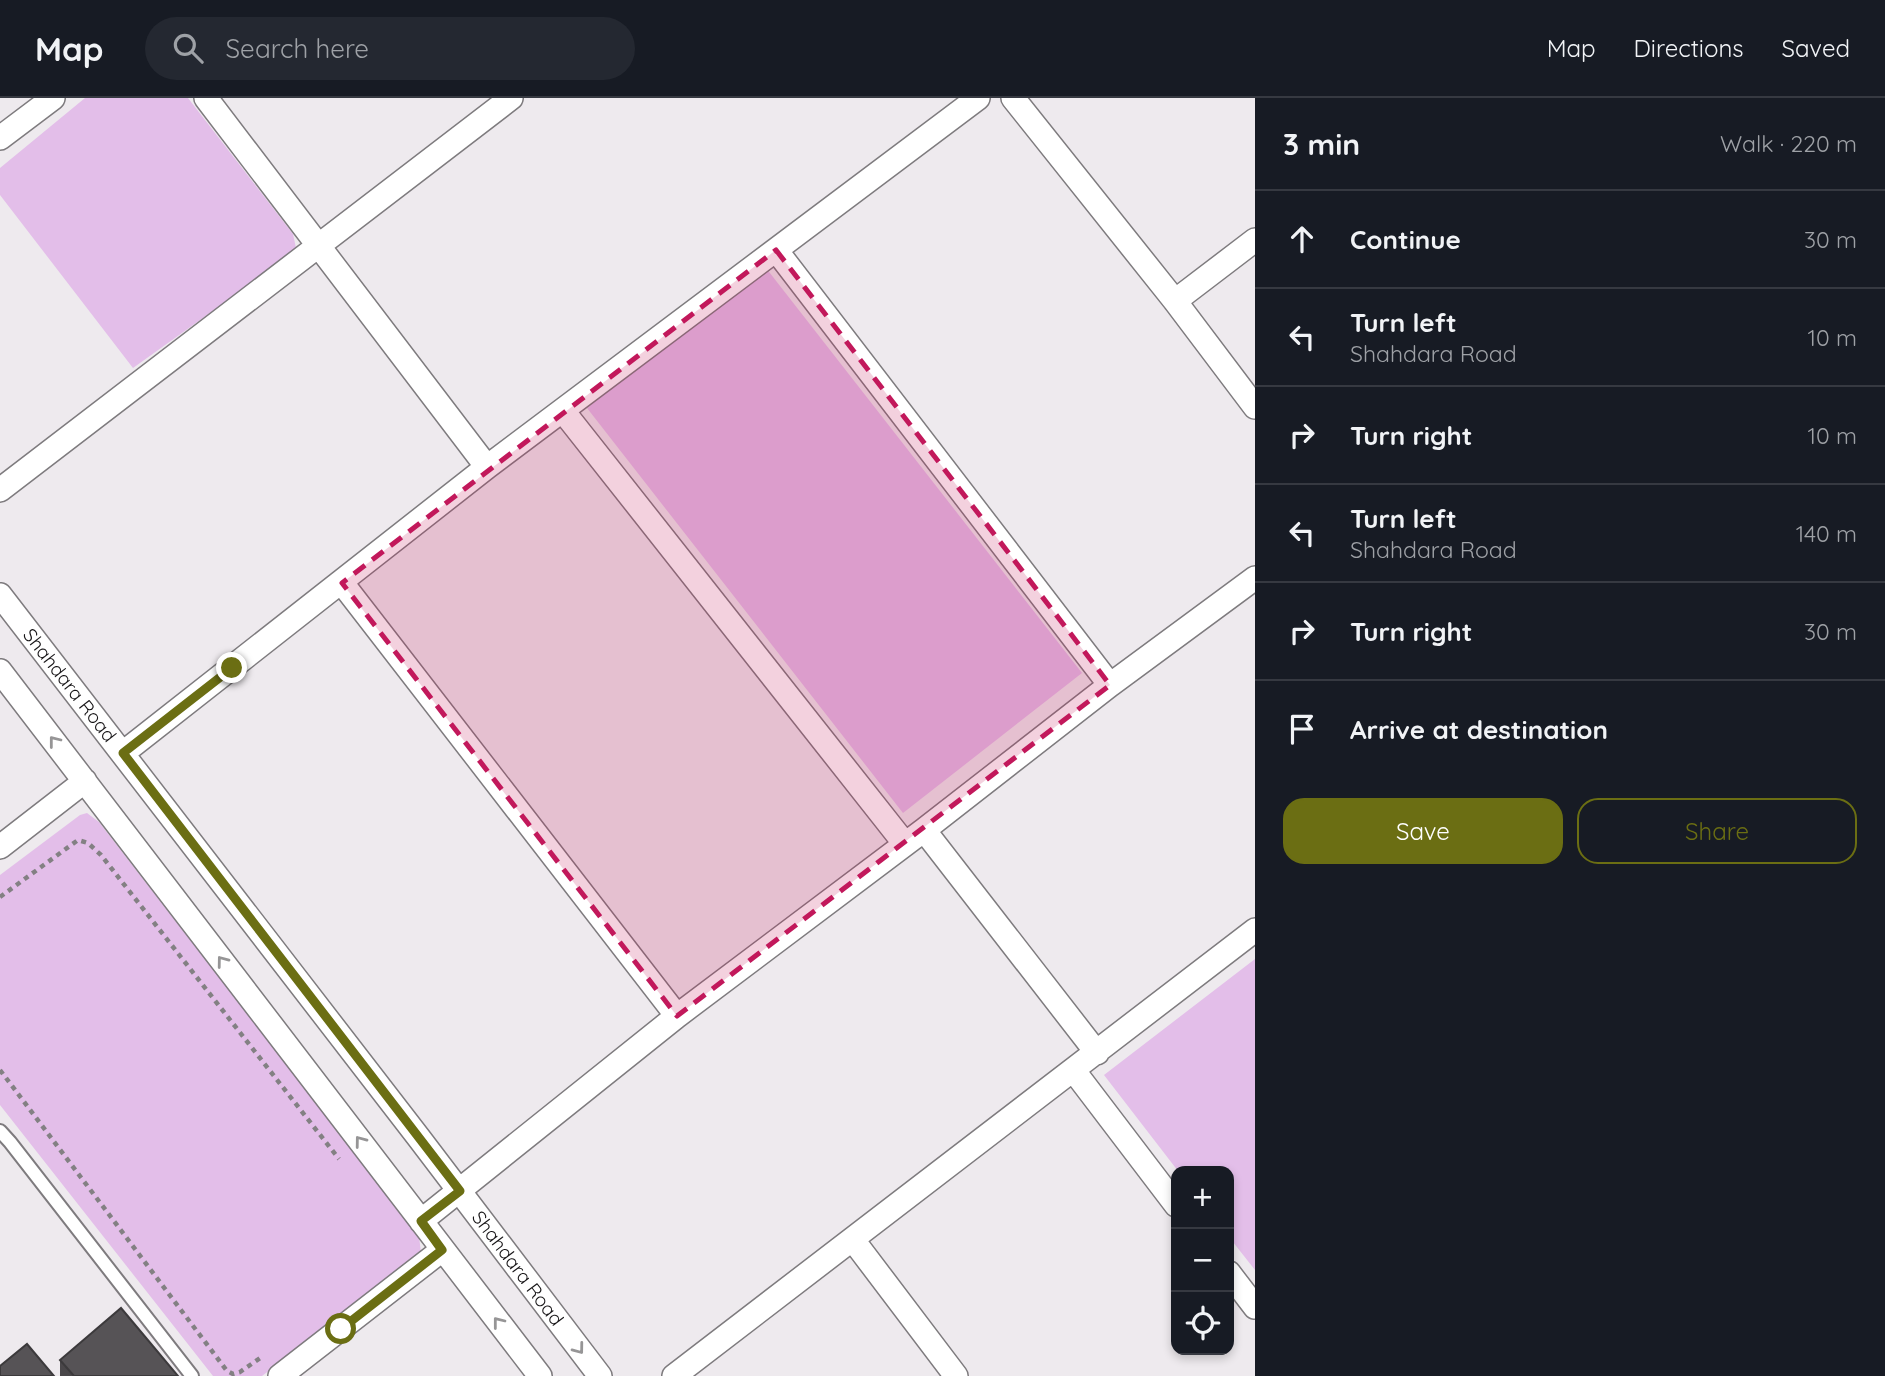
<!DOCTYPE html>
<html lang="en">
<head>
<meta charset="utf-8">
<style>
	:root { --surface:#171b24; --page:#242831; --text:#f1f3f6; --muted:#9ea1a6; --line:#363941; --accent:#6b6e13 }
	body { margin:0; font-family:Quicksand,sans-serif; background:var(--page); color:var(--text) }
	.controls { position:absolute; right:21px; bottom:21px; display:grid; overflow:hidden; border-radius:14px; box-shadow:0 4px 10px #0003 }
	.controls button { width:63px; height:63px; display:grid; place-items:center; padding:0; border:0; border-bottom:2px solid var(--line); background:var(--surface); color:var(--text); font:35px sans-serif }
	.stop { position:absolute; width:21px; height:21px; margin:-16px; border:5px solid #6b6e13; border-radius:50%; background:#fff }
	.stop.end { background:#6b6e13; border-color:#fff; box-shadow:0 2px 7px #0008 }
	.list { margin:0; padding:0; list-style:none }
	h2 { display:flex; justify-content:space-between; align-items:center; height:91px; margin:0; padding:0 28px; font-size:30px }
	h2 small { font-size:23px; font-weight:400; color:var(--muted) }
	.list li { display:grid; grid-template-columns:46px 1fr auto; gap:21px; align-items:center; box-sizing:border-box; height:98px; padding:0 28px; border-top:2px solid var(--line) }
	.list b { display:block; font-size:26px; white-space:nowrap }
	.list p { margin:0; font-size:23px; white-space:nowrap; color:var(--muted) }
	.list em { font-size:23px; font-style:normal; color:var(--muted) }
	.actions { display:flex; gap:14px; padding:21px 28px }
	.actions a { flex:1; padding:16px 0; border:2px solid var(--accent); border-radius:21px; text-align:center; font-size:24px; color:var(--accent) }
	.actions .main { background:var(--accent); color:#fff }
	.icon { flex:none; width:38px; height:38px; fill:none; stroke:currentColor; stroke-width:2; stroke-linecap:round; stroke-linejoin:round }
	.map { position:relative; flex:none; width:1255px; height:1278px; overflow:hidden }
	header { display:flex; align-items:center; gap:42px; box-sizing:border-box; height:98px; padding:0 35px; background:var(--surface); border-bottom:2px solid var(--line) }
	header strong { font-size:33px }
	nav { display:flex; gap:38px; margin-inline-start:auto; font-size:24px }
	.search { width:490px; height:63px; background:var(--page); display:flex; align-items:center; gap:18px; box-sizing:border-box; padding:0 24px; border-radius:38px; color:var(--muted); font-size:26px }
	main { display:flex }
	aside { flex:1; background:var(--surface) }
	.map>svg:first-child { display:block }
	.green { fill:#e3bee9 }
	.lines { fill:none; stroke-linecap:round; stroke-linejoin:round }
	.lane-casing { stroke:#7e7b7e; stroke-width:16 }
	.street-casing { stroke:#7e7b7e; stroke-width:26 }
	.path { stroke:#838083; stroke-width:4.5; stroke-dasharray:5 5; stroke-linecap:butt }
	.lane { stroke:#fff; stroke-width:12 }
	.street { stroke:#fff; stroke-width:23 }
	.wall { fill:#4a474a }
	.building { fill:#565356; stroke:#3c3a3c; stroke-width:2 }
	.oneway { stroke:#969596 }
	.route { stroke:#6b6e13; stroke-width:9 }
	.marked { fill:#c2185b; fill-opacity:0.2; stroke:#c2185b; stroke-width:5; stroke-dasharray:14 9; stroke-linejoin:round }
	.labels { text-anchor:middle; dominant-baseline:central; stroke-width:7; stroke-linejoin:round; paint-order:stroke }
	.street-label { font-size:19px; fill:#161416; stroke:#fff }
</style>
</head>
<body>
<header>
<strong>Map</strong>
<div class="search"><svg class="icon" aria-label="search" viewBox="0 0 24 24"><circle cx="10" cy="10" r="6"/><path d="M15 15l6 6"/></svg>Search here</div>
<nav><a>Map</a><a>Directions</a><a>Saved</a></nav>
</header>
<main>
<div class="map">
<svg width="1255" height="1278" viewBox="0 0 1255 1278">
	<rect width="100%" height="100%" fill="#eeeaee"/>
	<path class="green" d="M85,0H188L293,136L296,150L291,157L133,270L0,97V70Z
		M766,170L1082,575L903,715L587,310Z
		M87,715L99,724L419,1138L421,1155L415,1161L262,1278H213L0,1007V777L80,717Z
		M1255,861V1172L1229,1139V1073H1178L1104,977Z"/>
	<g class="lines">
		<defs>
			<path id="lane" d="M0,1033L10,1044L192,1278"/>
			<path id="street" d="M206,0L487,369
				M1013,0L1175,203L1255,309
				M0,40L53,0
				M776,152L1110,587
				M1175,203L1255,142
				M563,313L905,746
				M0,392L511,0
				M342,485L677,918
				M0,497L419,1040L600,1278
				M0,573L540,1278
				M123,655L487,369L978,0
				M924,732L1097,955
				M0,749L85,683
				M1074,973L1176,1107
				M421,1123L677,918L924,732L1110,587L1255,480
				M853,1142L956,1278
				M1229,1175L1255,1209
				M280,1278L442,1152
				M674,1278L1255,832"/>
		</defs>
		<use href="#lane" class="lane-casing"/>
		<use href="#street" class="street-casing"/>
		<path class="path" d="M0,799L78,742L88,745L101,757L339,1061
			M0,972L227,1273L233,1276L240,1274L263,1258"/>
		<use href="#lane" class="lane"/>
		<use href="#street" class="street"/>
	</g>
	<path class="wall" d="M60,1262L178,1278H60Z"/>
	<path class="building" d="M121,1210L178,1278H74L60,1262Z
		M27,1246L54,1278H0V1268Z"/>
	<defs><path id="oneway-chevron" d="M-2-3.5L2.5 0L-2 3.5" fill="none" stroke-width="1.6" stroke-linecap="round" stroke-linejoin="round" transform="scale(1.75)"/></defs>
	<g class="oneway">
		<use href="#oneway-chevron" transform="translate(54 643) rotate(-128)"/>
		<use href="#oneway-chevron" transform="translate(222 863) rotate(-127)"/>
		<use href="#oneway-chevron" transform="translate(360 1043) rotate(-127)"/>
		<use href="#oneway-chevron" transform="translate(498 1224) rotate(-128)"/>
		<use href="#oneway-chevron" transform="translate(579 1251) rotate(53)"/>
	</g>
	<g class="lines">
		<path class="route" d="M232,570L123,655L460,1093L421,1123L442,1152L341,1231"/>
	</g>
	<path class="marked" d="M776,152L1110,587L677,918L342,485Z"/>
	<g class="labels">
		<g class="street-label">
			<text transform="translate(70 587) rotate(52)">Shahdara Road</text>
			<text transform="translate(518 1170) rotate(53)">Shahdara Road</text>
		</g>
	</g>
</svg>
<div class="controls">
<button>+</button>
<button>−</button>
<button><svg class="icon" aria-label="locate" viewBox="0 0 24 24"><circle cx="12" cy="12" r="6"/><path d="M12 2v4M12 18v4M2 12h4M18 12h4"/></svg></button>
</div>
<div class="stop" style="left:341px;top:1231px"></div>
<div class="stop end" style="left:232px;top:570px"></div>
</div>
<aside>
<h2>3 min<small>Walk · 220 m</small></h2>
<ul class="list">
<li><svg class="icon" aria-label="ahead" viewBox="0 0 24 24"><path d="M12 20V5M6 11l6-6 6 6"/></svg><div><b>Continue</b></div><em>30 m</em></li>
<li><svg class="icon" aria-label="left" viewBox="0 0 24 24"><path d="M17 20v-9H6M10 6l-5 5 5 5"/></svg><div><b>Turn left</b><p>Shahdara Road</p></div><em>10 m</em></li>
<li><svg class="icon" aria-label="right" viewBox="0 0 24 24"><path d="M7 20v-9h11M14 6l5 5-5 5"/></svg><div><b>Turn right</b></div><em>10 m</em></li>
<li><svg class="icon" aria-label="left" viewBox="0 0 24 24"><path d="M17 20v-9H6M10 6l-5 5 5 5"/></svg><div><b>Turn left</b><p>Shahdara Road</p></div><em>140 m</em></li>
<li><svg class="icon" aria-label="right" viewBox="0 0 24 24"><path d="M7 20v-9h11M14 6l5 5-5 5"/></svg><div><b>Turn right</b></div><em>30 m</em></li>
<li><svg class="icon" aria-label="arrive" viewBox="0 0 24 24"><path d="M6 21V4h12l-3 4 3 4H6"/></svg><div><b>Arrive at destination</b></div></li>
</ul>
<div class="actions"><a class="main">Save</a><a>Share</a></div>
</aside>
</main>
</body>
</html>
